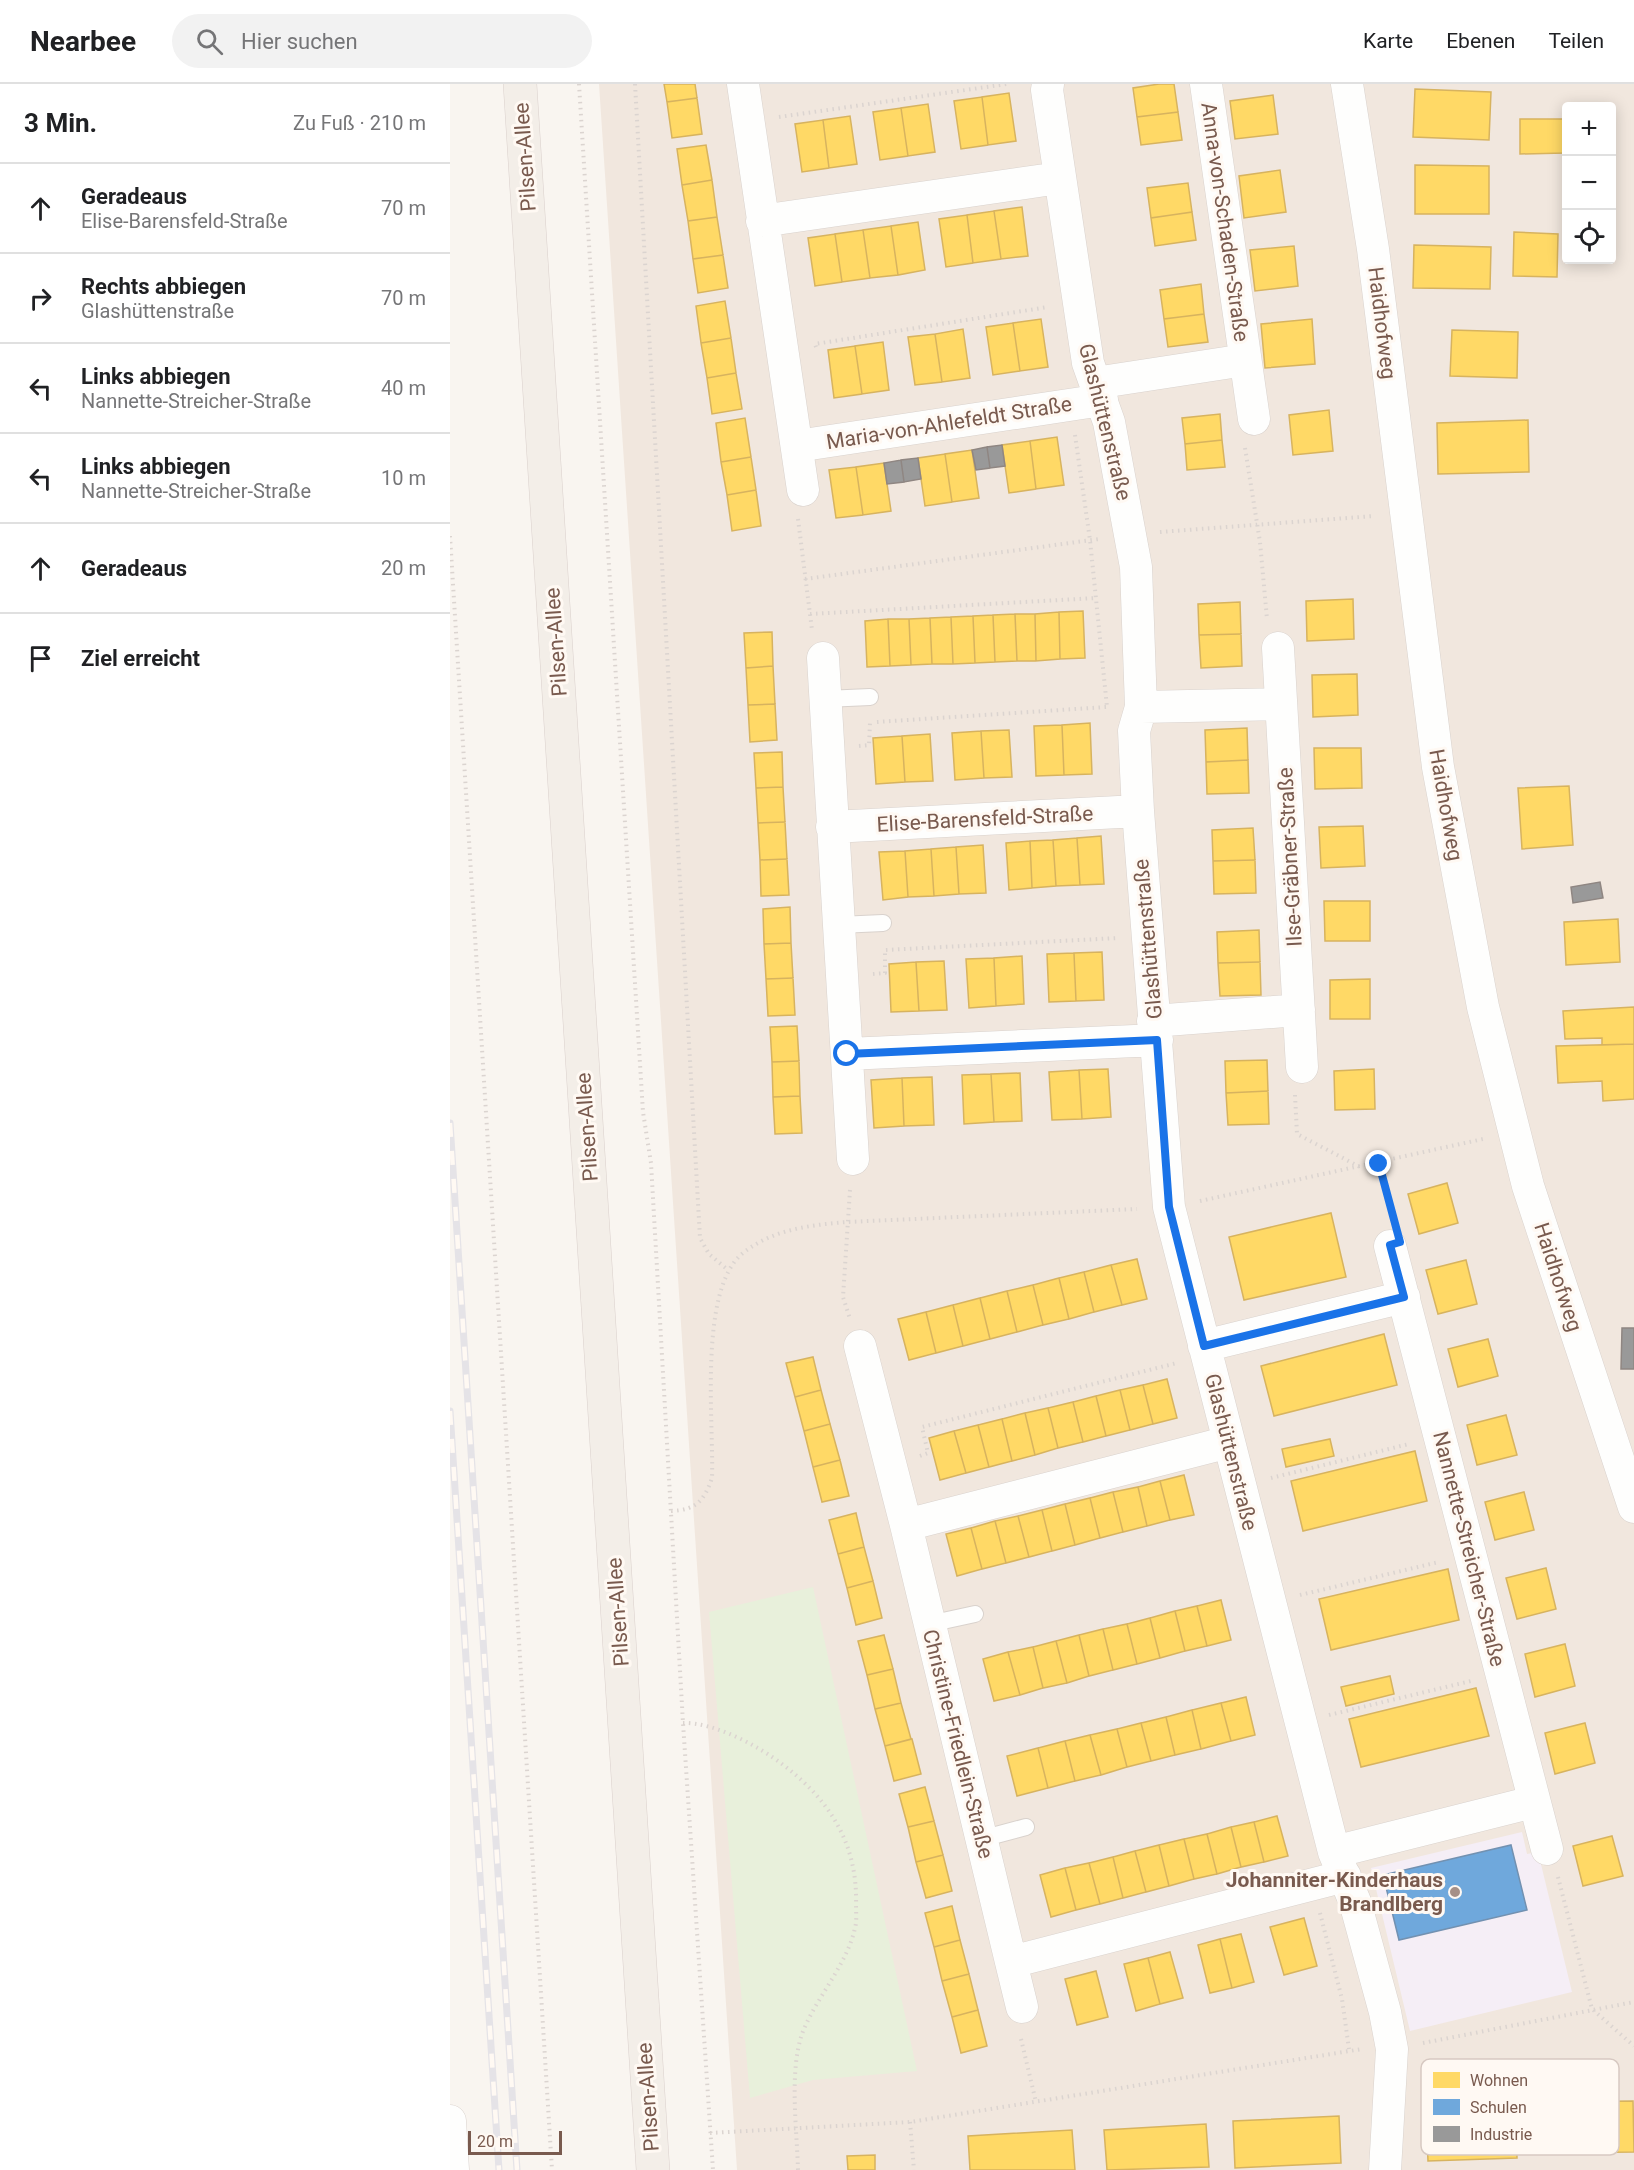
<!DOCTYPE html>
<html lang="de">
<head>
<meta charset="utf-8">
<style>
	:root { --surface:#fff; --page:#f2f2f2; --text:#202124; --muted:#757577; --line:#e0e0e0 }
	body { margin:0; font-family:Roboto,sans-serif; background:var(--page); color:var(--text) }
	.controls { position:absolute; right:18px; top:18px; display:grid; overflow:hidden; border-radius:6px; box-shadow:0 3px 15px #0003 }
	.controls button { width:54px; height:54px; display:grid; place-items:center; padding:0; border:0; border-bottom:2px solid var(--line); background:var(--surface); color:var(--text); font:30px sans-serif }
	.scale { position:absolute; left:18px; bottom:15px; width:94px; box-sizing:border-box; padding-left:6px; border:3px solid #795a4e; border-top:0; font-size:16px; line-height:21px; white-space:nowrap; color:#795a4e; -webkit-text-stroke:4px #fff9f3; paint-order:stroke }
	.stop { position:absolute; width:18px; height:18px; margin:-14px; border:4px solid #1a73e8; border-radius:50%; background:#fff }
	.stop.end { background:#1a73e8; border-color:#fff; box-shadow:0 2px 6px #0008 }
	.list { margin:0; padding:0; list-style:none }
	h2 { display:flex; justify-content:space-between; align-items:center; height:78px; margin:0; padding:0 24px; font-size:26px }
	h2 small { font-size:20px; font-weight:400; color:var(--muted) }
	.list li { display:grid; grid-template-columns:39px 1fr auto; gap:18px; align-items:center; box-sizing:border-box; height:90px; padding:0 24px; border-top:2px solid var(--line) }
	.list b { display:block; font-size:22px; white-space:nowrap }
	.list p { margin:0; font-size:20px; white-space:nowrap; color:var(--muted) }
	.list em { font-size:20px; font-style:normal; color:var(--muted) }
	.icon { flex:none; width:33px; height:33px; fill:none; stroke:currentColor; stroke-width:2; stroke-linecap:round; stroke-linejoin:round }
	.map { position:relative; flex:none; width:1184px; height:2086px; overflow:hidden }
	header { display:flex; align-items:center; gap:36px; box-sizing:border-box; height:84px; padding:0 30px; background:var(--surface); border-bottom:2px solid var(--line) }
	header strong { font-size:28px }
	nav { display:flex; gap:33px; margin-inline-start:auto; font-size:21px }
	.search { width:420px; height:54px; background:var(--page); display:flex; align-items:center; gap:15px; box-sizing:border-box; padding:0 21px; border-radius:33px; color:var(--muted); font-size:22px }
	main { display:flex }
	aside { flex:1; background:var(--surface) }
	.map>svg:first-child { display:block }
	.residential { fill:#f1e7de; fill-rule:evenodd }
	.education { fill:#f5eef6 }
	.green { fill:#e8f0db }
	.homes { fill:#ffd966; stroke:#d7b35f; stroke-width:1.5 }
	.schools { fill:#6fa8dc; stroke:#7291b1; stroke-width:1.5 }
	.industry { fill:#999; stroke:#8f8682; stroke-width:1.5 }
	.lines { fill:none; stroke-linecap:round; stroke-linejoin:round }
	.service-casing { stroke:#d9d2cd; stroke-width:18 }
	.minor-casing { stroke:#d9d2cd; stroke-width:33 }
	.primary-casing { stroke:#dad0cc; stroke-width:34 }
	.path { stroke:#dbd4d0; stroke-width:4; stroke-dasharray:1.5 4.5; stroke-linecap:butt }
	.service { stroke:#fefefd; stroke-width:16 }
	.minor { stroke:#fefefd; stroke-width:32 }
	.primary { stroke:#f3eee8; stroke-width:33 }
	.rail-casing { stroke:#e5e3e7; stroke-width:7 }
	.rail { stroke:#fff9f3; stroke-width:4.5; stroke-dasharray:14; stroke-linecap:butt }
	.route { stroke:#1a73e8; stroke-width:8 }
	.poi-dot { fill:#a69087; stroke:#fff9f3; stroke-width:2 }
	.labels { text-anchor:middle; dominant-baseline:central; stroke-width:6; stroke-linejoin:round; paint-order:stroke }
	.street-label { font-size:21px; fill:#795a4e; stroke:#fff9f3 }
	.poi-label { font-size:21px; font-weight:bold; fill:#795a4e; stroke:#fff9f3; text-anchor:end }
	.key { fill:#fff9f3; stroke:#d7c9c2; stroke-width:1.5 }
	.key-label { font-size:16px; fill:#795a4e }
</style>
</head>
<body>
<header>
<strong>Nearbee</strong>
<div class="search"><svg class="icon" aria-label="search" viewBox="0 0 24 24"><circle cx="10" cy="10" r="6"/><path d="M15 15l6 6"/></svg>Hier suchen</div>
<nav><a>Karte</a><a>Ebenen</a><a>Teilen</a></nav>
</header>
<main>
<aside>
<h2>3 Min.<small>Zu Fuß · 210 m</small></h2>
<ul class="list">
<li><svg class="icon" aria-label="ahead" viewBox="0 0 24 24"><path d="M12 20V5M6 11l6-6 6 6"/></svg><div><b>Geradeaus</b><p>Elise-Barensfeld-Straße</p></div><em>70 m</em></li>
<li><svg class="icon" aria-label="right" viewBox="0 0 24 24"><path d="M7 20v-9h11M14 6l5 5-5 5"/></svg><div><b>Rechts abbiegen</b><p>Glashüttenstraße</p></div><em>70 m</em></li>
<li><svg class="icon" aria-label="left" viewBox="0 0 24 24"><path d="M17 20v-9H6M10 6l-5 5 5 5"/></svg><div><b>Links abbiegen</b><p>Nannette-Streicher-Straße</p></div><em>40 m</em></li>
<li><svg class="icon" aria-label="left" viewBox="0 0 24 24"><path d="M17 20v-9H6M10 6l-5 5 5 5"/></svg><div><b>Links abbiegen</b><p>Nannette-Streicher-Straße</p></div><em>10 m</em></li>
<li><svg class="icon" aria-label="ahead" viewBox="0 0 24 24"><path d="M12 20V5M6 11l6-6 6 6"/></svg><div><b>Geradeaus</b></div><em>20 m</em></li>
<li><svg class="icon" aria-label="arrive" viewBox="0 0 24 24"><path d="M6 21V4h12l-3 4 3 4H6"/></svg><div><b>Ziel erreicht</b></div></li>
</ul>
</aside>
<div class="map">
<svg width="1184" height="2086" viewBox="0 0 1184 2086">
	<rect width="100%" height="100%" fill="#f9f5f0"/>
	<path class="residential" d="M149,0H1184V2086H287ZM1116,22H1162V176H1116Z"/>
	<path class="education" d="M1072,1748L1077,1770L1088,1768L1122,1908L960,1947L921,1784Z"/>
	<path class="green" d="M363,1503L467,1987L363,1996L300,2014L259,1528Z"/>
	<path class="homes" d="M214,0H245L247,14L217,18Z
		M709,0H724L728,28L687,33L683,4Z
		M965,5L1041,8L1039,56L963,53Z
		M559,9L566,57L538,61L532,13Z
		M823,11L828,50L785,55L780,17Z
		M532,13L538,61L511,65L504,17Z
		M247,14L252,50L222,54L217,18Z
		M478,20L485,68L458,72L451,24Z
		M451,24L458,72L430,76L423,28Z
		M728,28L732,56L691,61L687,33Z
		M400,32L407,80L379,84L373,36Z
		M1070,35H1114V69L1070,70Z
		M373,36L379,84L352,88L345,40Z
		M256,61L262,96L232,101L227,65Z
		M965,81L1039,82V130H965Z
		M830,86L836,128L794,134L789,92Z
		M262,96L267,133L238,137L232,101Z
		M738,99L742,128L701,134L697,104Z
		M572,123L578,172L551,175L544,127Z
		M544,127L551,175L523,179L517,131Z
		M742,128L746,156L705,162L701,134Z
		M517,131L523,179L496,183L489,135Z
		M267,133L273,171L243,175L238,137Z
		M468,138L475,186L448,191L441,142Z
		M441,142L448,191L420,194L413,146Z
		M413,146L420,194L392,198L385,150Z
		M1064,148L1108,150L1107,193L1063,192Z
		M385,150L392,198L365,202L358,154Z
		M964,161L1041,163L1040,205L963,204Z
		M844,162L848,202L805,207L800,166Z
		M273,171L278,204L248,209L243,175Z
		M751,200L754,230L714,235L710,206Z
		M275,217L281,254L251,259L246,222Z
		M754,230L758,258L718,263L714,235Z
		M591,235L598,283L570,287L563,239Z
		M862,235L865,280L815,284L811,240Z
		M563,239L570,287L543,291L536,243Z
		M513,245L520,294L492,298L485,250Z
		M1002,246L1068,248L1067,294L1000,292Z
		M485,250L492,298L465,301L458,253Z
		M281,254L286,289L257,294L251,259Z
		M433,258L439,306L412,310L405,262Z
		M405,262L412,310L384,314L378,266Z
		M286,289L292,325L262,330L257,294Z
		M879,326L883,367L843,371L839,331Z
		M770,330L772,356L735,360L732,334Z
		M295,334L301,373L271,378L266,339Z
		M1078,336L1079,388L988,390L987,339Z
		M607,353L614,401L586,405L580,357Z
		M772,356L775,383L737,386L735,360Z
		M580,357L586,405L559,409L552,361Z
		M522,366L529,414L502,418L495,370Z
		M495,370L502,418L475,422L468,374Z
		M301,373L306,406L277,411L271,378Z
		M434,379L441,427L413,431L406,383Z
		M406,383L413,431L386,434L379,386Z
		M306,406L311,442L282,447L277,411Z
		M903,515L904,555L857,557L856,517Z
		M790,518L791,550L749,551L748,520Z
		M633,527L635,574L610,575L609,528Z
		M609,528L610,575L586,577L585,530Z
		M565,530L567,577L545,578L543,531Z
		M565,530H585L586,577H567Z
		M543,531L545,578L525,579L523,532Z
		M523,532L525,579L503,580L501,533Z
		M501,533L503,580H482L480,534Z
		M480,534L482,580L461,581L459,535Z
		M438,535L440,582L417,583L415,537Z
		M438,535H459L461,581L440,582Z
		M322,548L323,582L296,584L294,549Z
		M791,550L792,582L751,584L749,551Z
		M323,582L325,620L298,621L296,584Z
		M907,590L908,631L863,633L862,591Z
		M325,620L327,656L300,658L298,621Z
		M640,639L642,690L614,691L612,641Z
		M612,641L614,691L586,692L584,642Z
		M797,644L798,676L756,678L755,646Z
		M559,646L562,693L534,694L531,647Z
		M531,647L534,694L505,696L502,649Z
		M480,650L483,697L455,698L452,652Z
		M452,652L455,698L426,700L423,654Z
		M864,664H911L912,704L865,705Z
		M332,668L333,703L306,704L304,669Z
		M798,676L799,709L757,710L756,678Z
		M1119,702L1123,761L1072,765L1068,704Z
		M333,703L335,738L308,739L306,704Z
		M335,738L337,775L310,776L308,739Z
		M913,742L915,782L871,784L869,743Z
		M803,744L805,776L763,777L762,746Z
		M651,752L654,800L630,801L627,754Z
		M627,754L630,801L606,802L603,756Z
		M603,756L606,802L582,804L580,757Z
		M580,757L582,804L559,806L556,759Z
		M533,761L536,809L509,810L506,763Z
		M506,763L509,810L484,812L481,765Z
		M481,765L484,812L458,813L455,767Z
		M455,767L458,813L433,816L429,768Z
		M337,775L339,811L311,812L310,776Z
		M805,776L806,809L764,810L763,777Z
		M874,817H920V857H875Z
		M340,823L341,859L314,860L313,825Z
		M1168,835L1170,878L1116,881L1114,838Z
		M809,846L810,878L768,879L767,848Z
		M341,859L343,894L316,895L314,860Z
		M652,868L654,916L626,917L624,869Z
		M624,869L626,917L599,918L597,870Z
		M572,872L574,920L546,922L544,874Z
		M544,874L546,922L519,924L516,875Z
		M494,877L497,926L469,927L466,878Z
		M466,878L469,927L441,928L439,880Z
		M810,878L811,911L770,912L768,879Z
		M343,894L345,931L318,932L316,895Z
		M920,895V935H880V896Z
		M1184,923V960L1152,961V954L1115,955L1113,927Z
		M347,942L349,977L322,978L320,943Z
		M1184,960V1015L1153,1017L1152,997L1108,999L1106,962Z
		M817,976L818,1007L776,1009L775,977Z
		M349,977L350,1012L323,1013L322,978Z
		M658,985L661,1033L632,1035L629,986Z
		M924,985L925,1025L885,1026L884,987Z
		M629,986L632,1035L602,1036L599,988Z
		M570,989L572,1037L544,1038L541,990Z
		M541,990L544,1038L514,1040L512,991Z
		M482,993L484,1041L454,1042L452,994Z
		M452,994L454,1042L424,1044L421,996Z
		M818,1007L819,1040L778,1041L776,1009Z
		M350,1012L352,1049L325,1050L323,1013Z
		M997,1099L1008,1139L969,1150L958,1110Z
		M881,1129L896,1193L794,1216L779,1153Z
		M687,1175L697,1215L672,1221L661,1181Z
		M1016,1176L1027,1220L988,1230L976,1186Z
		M661,1181L672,1221L644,1228L634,1188Z
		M634,1188L644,1228L619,1235L609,1194Z
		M609,1194L619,1235L593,1241L583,1201Z
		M583,1201L593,1241L567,1248L557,1207Z
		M557,1207L567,1248L540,1255L530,1214Z
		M530,1214L540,1255L513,1262L503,1221Z
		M503,1221L513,1262L486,1269L476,1228Z
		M476,1228L486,1269L459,1276L448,1235Z
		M934,1250L947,1301L824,1332L811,1282Z
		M1038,1255L1048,1292L1008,1303L998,1265Z
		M363,1273L371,1306L345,1313L336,1279Z
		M717,1295L727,1334L703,1340L693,1301Z
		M693,1301L703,1340L680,1346L670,1306Z
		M371,1306L380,1340L354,1347L345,1313Z
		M670,1306L680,1346L656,1352L646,1312Z
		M646,1312L656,1352L633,1358L623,1318Z
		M623,1318L633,1358L608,1364L598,1324Z
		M598,1324L608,1364L585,1371L575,1329Z
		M575,1329L585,1371L562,1377L552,1335Z
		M1056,1331L1067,1371L1027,1381L1017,1341Z
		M552,1335L562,1377L539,1383L528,1341Z
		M380,1340L390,1376L363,1383L354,1347Z
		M528,1341L539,1383L516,1389L504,1347Z
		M504,1347L516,1389L490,1396L479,1354Z
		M880,1355L884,1372L836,1383L832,1365Z
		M965,1367L977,1417L853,1447L841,1397Z
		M390,1376L399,1412L372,1418L363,1383Z
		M734,1391L744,1431L720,1436L710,1397Z
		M710,1397L720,1436L697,1442L688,1403Z
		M688,1403L697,1442L673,1448L663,1408Z
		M663,1408L673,1448L650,1454L640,1414Z
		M1074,1408L1084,1446L1045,1456L1035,1418Z
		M640,1414L650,1454L625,1461L615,1420Z
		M615,1420L625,1461L602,1467L592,1426Z
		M592,1426L602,1467L579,1473L568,1432Z
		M406,1429L414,1463L388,1470L379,1436Z
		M568,1432L579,1473L556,1479L545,1437Z
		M545,1437L556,1479L532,1485L521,1444Z
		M521,1444L532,1485L507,1492L496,1450Z
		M414,1463L423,1497L397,1504L388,1470Z
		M1096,1484L1106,1525L1067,1535L1056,1494Z
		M998,1485L1009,1536L881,1566L869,1515Z
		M423,1497L432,1534L406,1541L397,1504Z
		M771,1516L781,1556L757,1562L747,1522Z
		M747,1522L757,1562L735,1567L725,1527Z
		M725,1527L735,1567L710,1574L700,1534Z
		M700,1534L710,1574L687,1580L677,1540Z
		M677,1540L687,1580L663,1586L653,1545Z
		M653,1545L663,1586L639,1592L629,1551Z
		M434,1551L443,1585L417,1591L408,1557Z
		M629,1551L639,1592L617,1599L606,1557Z
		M606,1557L617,1599L593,1604L583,1563Z
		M1115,1560L1125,1602L1085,1613L1075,1570Z
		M583,1563L593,1604L570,1611L558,1568Z
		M558,1568L570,1611L544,1617L533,1575Z
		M443,1585L451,1619L425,1625L417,1591Z
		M940,1592L944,1610L896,1622L891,1603Z
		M1026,1604L1039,1652L911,1683L899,1635Z
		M796,1613L805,1651L781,1657L771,1619Z
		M451,1619L461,1655L435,1662L425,1625Z
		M771,1619L781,1657L751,1665L742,1626Z
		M742,1626L751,1665L725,1671L716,1633Z
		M716,1633L725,1671L701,1677L691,1639Z
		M691,1639L701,1677L677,1683L667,1645Z
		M1135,1639L1145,1679L1105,1690L1095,1649Z
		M667,1645L677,1683L651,1691L640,1651Z
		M640,1651L651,1691L625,1697L615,1657Z
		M462,1655L471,1690L444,1697L435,1662Z
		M615,1657L625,1697L598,1704L588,1664Z
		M588,1664L598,1704L567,1712L557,1672Z
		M475,1703L484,1737L458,1743L449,1710Z
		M827,1732L838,1772L814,1778L804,1738Z
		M484,1737L493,1771L466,1778L458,1743Z
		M804,1738L814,1778L791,1783L781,1743Z
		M781,1743L791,1783L767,1790L757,1750Z
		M757,1750L767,1790L744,1795L734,1755Z
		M1162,1752L1173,1792L1133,1802L1123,1762Z
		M734,1755L744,1795L719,1802L709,1761Z
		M709,1761L719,1802L696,1808L685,1767Z
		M685,1767L696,1808L673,1814L663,1773Z
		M493,1771L502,1807L476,1814L466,1778Z
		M663,1773L673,1814L650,1820L639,1779Z
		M639,1779L650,1820L626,1826L615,1784Z
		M615,1784L626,1826L601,1833L590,1791Z
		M502,1822L510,1856L484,1863L475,1829Z
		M854,1834L867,1882L834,1891L820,1843Z
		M791,1850L804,1898L782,1904L770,1855Z
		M770,1855L782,1904L760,1909L748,1861Z
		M510,1856L519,1890L492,1897L484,1863Z
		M720,1868L733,1914L710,1920L698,1874Z
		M698,1874L710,1920L686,1927L674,1880Z
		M646,1887L658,1933L627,1941L615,1895Z
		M519,1890L528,1926L502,1933L492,1897Z
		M528,1926L537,1962L511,1969L502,1933Z
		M1183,2017L1184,2068L1095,2069V2018Z
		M1066,2024L1067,2074L978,2077L976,2027Z
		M889,2032L891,2079L785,2084L783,2037Z
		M756,2040L759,2083L657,2086L654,2046Z
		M622,2046L625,2086H520L518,2052Z
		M425,2071V2086H398L397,2072Z"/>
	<path class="schools" d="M1061,1761L1077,1826L949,1856L933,1791Z"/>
	<path class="industry" d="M552,361L555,382L540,384L537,363Z
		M537,363L540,384L526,386L522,366Z
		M468,374L471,395L454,398L451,376Z
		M451,376L454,398L437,400L434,379Z
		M1150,798L1153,814L1123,819L1121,803Z
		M1172,1244H1184V1285H1171Z"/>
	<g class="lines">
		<defs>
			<path id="service" d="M375,615L420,613
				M389,841L433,839
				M479,1540L525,1530
				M531,1755L576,1743"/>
			<path id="minor" d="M293,0L353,406
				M598,0L597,6L638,279L659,338L686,483L691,623L684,647L688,727L719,1123L884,1768L905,1818L935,1928L942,1965L935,2086
				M756,0L804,335
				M897,0L923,165L988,683L1033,923L1078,1102L1184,1423
				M312,137L609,94
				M645,299L795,276
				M347,362L652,316
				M828,564L852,983
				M373,574L403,1075
				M691,623L830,620
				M382,743L688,727
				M703,937L849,926
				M397,970L707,956
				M940,1162L1097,1765
				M410,1262L456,1441L561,1878L895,1792
				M754,1262L954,1213
				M456,1441L779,1358
				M884,1768L1083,1718
				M561,1878L572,1923
				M0,2037L3,2086"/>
			<path id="primary" d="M70,0L203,2086"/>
		</defs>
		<use href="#service" class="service-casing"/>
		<use href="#minor" class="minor-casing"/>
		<use href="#primary" class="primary-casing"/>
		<path class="path" d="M129,0L193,1028L201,1079L233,1639L263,2086
			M185,0L250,1154L259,1170L278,1186
			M329,33L557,0
			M366,263L365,260L598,223
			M625,351L640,456L657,623
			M795,364L810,458L817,535
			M348,435L362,546
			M710,448L924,432
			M0,452L102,2086
			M355,495L649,455
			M360,530L646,514
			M427,638L656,623
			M409,662L419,661L420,639
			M423,890L435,889V866L668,854
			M845,1011L847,1050L910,1083
			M929,1080L943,1131
			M400,1106L393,1213L400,1235
			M750,1117L1033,1055
			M470,1372L478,1369L472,1343L727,1279
			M821,1394L959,1360
			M221,1427C246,1426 254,1417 262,1394C264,1339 248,1205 293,1169C323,1145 361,1141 397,1138L687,1125
			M850,1511L989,1478
			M879,1631L1021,1597
			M233,1639C263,1638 307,1661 332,1680C380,1716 408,1760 406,1822C406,1829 407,1837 405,1844C397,1881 365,1915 352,1950C339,1988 347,2046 348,2086
			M1108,1793L1142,1925L1184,1962
			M870,1829L892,1915L899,1965
			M571,1955L586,2018
			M973,1959L1184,1918
			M460,2038L464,2086
			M260,2049L460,2038L912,1965"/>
		<use href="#service" class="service"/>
		<use href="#minor" class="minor"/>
		<use href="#primary" class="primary"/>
		<defs>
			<path id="rail" d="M0,1039L67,2086
				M0,1327L49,2086"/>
		</defs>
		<use href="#rail" class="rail-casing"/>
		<use href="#rail" class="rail"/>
	</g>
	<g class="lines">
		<path class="route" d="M397,970L707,956L719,1123L754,1262L954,1213L940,1161L950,1158L929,1080"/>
	</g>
	<circle class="poi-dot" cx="1005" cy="1808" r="6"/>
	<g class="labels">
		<g class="street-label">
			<text transform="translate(75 73) rotate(-94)">Pilsen-Allee</text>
			<text transform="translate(775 138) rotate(82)">Anna-von-Schaden-Straße</text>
			<text transform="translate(932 239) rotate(83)">Haidhofweg</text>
			<text transform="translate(655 338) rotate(76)">Glashüttenstraße</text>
			<text transform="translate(499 339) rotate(-9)">Maria-von-Ahlefeldt Straße</text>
			<text transform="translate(106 558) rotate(-94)">Pilsen-Allee</text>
			<text transform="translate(996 721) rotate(80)">Haidhofweg</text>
			<text transform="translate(535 735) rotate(-3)">Elise-Barensfeld-Straße</text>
			<text transform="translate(840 773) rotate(-93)">Ilse-Gräbner-Straße</text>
			<text transform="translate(698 855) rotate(-95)">Glashüttenstraße</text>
			<text transform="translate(137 1043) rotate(-94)">Pilsen-Allee</text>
			<text transform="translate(1108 1193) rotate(72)">Haidhofweg</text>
			<text transform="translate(781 1368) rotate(76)">Glashüttenstraße</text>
			<text transform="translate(1019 1465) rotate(76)">Nannette-Streicher-Straße</text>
			<text transform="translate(168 1528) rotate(-94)">Pilsen-Allee</text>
			<text transform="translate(508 1660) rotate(76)">Christine-Friedlein-Straße</text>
			<text transform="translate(198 2013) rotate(-94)">Pilsen-Allee</text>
		</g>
		<g class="poi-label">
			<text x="993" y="1796">Johanniter-Kinderhaus<tspan x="993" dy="24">Brandlberg</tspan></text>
		</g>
	</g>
	<rect x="971" y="1975" width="198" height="96" rx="9" class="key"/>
	<rect x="983" y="1988" width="27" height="16" fill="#ffd966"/>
	<rect x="983" y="2015" width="27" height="16" fill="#6fa8dc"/>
	<rect x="983" y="2042" width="27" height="16" fill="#999"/>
	<g class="key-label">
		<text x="1020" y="2002">Wohnen</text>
		<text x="1020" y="2029">Schulen</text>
		<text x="1020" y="2056">Industrie</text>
	</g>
</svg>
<div class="controls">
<button>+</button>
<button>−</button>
<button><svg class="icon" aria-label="locate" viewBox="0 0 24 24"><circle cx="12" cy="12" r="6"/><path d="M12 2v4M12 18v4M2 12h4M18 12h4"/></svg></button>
</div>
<div class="scale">20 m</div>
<div class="stop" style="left:397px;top:970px"></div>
<div class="stop end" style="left:929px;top:1080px"></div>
</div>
</main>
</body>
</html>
